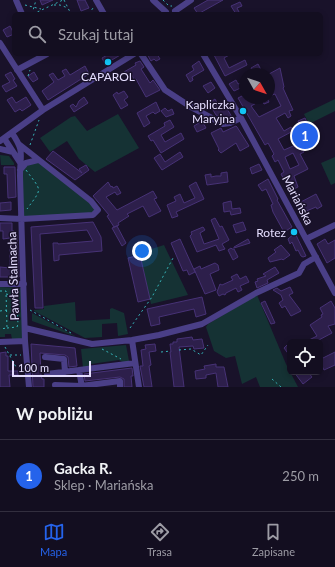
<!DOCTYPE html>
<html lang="pl">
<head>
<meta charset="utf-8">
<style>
	:root { --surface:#130e20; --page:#201c2d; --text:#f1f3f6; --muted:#9d9ca5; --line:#322e3e; --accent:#2563eb }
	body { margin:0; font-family:Lato,sans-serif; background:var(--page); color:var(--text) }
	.controls { position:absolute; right:12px; bottom:12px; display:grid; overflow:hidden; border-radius:6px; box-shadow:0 2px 6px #0003 }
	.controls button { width:36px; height:36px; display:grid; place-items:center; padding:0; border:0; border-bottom:1px solid var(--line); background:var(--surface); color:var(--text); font:20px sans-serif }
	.compass { position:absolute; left:239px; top:68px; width:36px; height:36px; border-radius:50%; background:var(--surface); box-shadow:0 2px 6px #0003; rotate:130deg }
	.scale { position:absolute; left:12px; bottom:10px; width:79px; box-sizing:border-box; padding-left:4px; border:2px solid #e4ddfe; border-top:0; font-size:11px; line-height:14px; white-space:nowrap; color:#e4ddfe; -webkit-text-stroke:3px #19122a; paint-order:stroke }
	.you { position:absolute; left:142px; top:251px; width:14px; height:14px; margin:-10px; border:3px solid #fff; border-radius:50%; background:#1a73e8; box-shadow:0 0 0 6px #1a73e833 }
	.badge { display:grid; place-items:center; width:26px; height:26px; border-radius:50%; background:var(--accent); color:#fff; font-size:13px; font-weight:700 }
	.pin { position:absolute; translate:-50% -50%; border:2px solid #fff; box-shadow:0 1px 4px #0006 }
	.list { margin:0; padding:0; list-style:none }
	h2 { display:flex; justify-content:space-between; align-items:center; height:52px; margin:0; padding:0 16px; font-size:17px }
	h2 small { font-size:13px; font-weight:400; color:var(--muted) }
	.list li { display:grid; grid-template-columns:26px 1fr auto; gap:12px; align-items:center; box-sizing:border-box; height:72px; padding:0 16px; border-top:1px solid var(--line) }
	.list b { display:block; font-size:15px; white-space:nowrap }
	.list p { margin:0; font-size:13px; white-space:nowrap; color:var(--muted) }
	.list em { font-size:13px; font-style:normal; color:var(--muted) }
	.icon { flex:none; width:22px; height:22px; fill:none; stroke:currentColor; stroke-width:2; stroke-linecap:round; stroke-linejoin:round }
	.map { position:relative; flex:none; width:335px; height:387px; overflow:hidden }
	.search { position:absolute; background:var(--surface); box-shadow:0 2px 6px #0003; left:12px; right:12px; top:12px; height:44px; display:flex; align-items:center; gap:10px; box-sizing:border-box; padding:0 14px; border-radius:6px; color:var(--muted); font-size:15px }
	.sheet { height:124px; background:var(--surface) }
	nav { display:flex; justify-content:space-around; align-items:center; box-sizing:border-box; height:56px; border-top:1px solid var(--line); background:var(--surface); font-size:11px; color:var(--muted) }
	nav a { display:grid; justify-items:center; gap:2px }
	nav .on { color:var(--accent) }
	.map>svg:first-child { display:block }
	.green { fill:#153234 }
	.building { fill:#2d1f4b; stroke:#473276; fill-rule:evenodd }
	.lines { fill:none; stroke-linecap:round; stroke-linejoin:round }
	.path { stroke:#36b2b8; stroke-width:1; stroke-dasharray:2 3; stroke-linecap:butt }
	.minor { stroke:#4a3f87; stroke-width:6 }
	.poi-dot { fill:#12c5f5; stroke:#19122a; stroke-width:1.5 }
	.labels { text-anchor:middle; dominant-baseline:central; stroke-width:3; stroke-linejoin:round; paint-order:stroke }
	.poi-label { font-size:12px; fill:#e4ddfe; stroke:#19122a; text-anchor:end }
	.street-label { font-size:12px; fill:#e4ddfe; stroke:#19122a }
</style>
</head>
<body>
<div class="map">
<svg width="335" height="387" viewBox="0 0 335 387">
	<rect width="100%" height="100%" fill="#19122a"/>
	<path class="green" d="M335,99V111L309,124L304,114Z
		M118,114L139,148L95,172L79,159L67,141L50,152L40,138L71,117L75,116L87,131Z
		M0,155L9,156L14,163V165H1Z
		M335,157V183L331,185L321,163Z
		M38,160L95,206L93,215L22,219L23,167Z
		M164,245L188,295L151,304L139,253Z
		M0,287L21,288L23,339H12L11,334H5V337H0Z
		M257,295L286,364L298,387H260L256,377L242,384L235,356L226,358L214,351L206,327L208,324Z
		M75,302L76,321L110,319V309L112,308L124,313L128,334L118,336L117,323L102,324V337L85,338L34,311V310L44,309V306Z
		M32,313L77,337L32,321Z
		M126,345L129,361L124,363L119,360L91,364V367L83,368L81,349Z"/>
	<path class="building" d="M40,0H53L42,5Z
		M77,0H85L89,8L81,11Z
		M208,0H223L198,14L194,8Z
		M240,2L242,6L237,8L240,14H236L231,6Z
		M10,26L14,34L7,37L3,30Z
		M109,54H122L105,64L102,58Z
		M147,54H157L160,59L156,61L154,59L151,61Z
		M216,54H231L224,58L229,68L245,60L247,65L225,76L214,55Z
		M140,61L144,67L141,69L150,83L153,80L160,90L146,97L136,79L134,80L132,75L128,78L124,72L136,65L135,63Z
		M199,61L204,70L192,77L193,80L190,82L186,75L194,70L192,66Z
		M258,64L263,74H254L251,68Z
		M85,66L89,74L48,100L42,91L54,82L49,75L53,73L58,80L65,76L62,71L66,69L70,75Z
		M280,68L284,87L283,88L293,110L289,111L291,116L288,118L285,113L276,118L284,131L291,127L293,131L278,139L284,150L300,143L304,152L300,154L308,169L294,176L298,187L290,191L281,174L284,172L278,160L275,162L272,156L274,154L268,143L265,145L238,98L244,95L245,98H248L250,101L255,98H267L269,102L264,104L262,100L251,106L259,117L281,106L275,94L269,96V74ZM293,153L299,165L290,169L285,157Z
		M11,72L15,79L13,80L17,86L6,92L2,86L10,82L5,75Z
		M34,72L38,79L33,82L28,76Z
		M236,80L238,84L245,81V86L234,91L229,84Z
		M211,82L215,88L208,93L203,86Z
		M124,91L128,97L124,100L128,105L121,109L113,95L117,92L118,94Z
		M12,97L16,103L26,97L31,105L22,111L20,109L15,112L7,100Z
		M84,97L88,103L74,112L70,106L73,104L76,107L79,101Z
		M215,99L219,107L224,104L232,117L224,119L216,115L209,103Z
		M156,102L160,111L155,114L153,112L146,116L150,123L144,127L137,113Z
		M165,108L168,111L172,109L174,114L166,117L161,111Z
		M305,118L316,142L310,146L303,131L300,133L299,129L300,128L298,121Z
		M170,120L174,127L161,135L165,142L181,133L184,139L161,153L153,140L151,141L148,136L165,126L164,123Z
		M202,121L206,128L197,132L194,126Z
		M236,126L237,127L249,146L240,151L236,143L221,153L218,150L219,149L211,133L221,128L223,132Z
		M53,151L82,173L79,169L86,165L89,170L75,180L46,159Z
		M180,152L183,157L162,170L154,158L160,154L165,162Z
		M259,164L262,170L252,174L250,168Z
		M4,167H15L16,197L8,198L7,174H4Z
		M227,172L228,182L207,185L205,175L211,174V177L216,176H221V173Z
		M268,179L278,199L277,200L292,227L284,232L273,212L271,205L273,204L266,189L262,191L258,185Z
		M108,182L111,187L112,186L113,188L117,186L121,193L117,195L115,192L106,197L117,210L153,191L157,198L154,199L161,211L149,217L143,206L127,214L129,216L118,223L119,225L114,227L107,216L109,215L93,196Z
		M196,182L204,199L176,212L178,216L172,218L167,205L176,201L174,197L180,194L184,203L195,198L189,186Z
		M316,194L322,206L317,209L316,207L304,212L302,208L299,209L297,204Z
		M231,201L232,209L240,208L241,213L231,215L230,211L224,212L223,203Z
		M11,202V210L0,211V203Z
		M215,218L220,227L222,226L229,240L222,244L225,249L219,251L216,245L197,252L190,236L192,234L191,232L203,227L205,230L200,233L204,244L219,239L211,220Z
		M93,222L101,237L102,251L59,255V260L54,261L53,243H58V244L93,241L87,230L40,234L43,308H35L31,227Z
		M243,222L246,230L236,233L233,225Z
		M0,223H12V231H14V235H17L19,277H0V267L10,268V238L3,239V231H0Z
		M117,226L126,243L122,246L112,228Z
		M295,233L306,256L303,257L301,256L298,250L296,251L292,242L290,244L288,239Z
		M180,239L195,272L189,275L187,270L183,271L171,243Z
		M248,239L250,243L234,248V247Z
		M325,239L328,244L335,240V258L327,263L317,244Z
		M281,245L290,255L283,260L282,259L270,262L268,258L276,252L274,250Z
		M231,248L232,249H234L238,257L233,260L228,250Z
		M140,255L150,299L138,302L128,258Z
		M215,263L218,265L219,270L210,274L216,290L205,294L194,269L200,266L201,269Z
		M275,267L279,273L267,280L268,283L257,288L255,282L258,281L257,279L266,276L263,274Z
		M237,274L240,279L246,276L249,282L240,286L242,290L238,292L236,288L226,293L225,295L223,294L219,296L217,292L220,284L222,285L233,280L231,277Z
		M290,287L293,293L289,295L301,311L291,316L285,306L282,308L279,303L283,300L281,295L273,290L277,288L281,291Z
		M202,297L206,314L196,317L194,309L159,317L160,324L151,326L147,309Z
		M265,301L275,323L271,324L261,303Z
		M331,301L335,308V324L328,326L332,333L315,342H305L317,336L310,325L322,317L321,315L323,314L320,308Z
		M192,337L193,340L202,339L204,348L194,349L193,346L179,347L184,387H174L170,352H171L170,344H173V342H177V339Z
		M31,344L75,348L77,366L69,367L68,357L65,355L40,353L41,375L42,379H44V387H33Z
		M155,344L156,351L149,352L151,365L149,366L152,387H144L140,366H143L141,350L146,349L145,345Z
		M287,345L290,348V356L284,348Z
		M6,352V356H8V371H18V375H9L10,387H0V353Z
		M335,352V365L324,370L320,362L321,361V359Z
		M216,364V367H224L228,387H218L216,373L206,375V378L196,379L195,371L205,369L204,366Z
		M132,368L133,376H131L132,387H124V379L120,377L85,381L84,374Z
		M294,372H308L312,377L303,384Z"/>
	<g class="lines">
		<path class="path" d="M64,0L71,14
			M163,0L169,6H172
			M25,5L41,9
			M54,5H60L68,8
			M32,14L36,0
			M33,14L63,0
			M89,14L93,8
			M28,76L30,70
			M30,145L39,120
			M26,170C42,192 43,187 27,209
			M0,291H6L7,328L0,329
			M6,294L16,296L17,304
			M30,310L71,333
			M0,311L7,310
			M7,328L17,327L18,324L17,305H19
			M130,328L152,297L173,258
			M5,347L16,367H22
			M102,349L121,359
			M179,350L191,349L201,355L208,345
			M161,352L171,351
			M10,355H21
			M272,379L281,387"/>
		<path class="minor" d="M16,0L22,14
			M96,0L104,14
			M153,0L166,12
			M175,11L191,0
			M0,43L43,110
			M141,54L165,90L191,107L223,124L230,123L241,118
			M203,54L241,118L335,293
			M17,70L47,54
			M12,133C25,152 20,154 20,176L25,341L29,387
			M4,138L21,164
			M0,141L43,110L134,54
			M0,149L13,152
			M20,170L26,163L38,160
			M0,218L22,219L93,215L98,210L91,201L20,145
			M306,239L335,225
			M0,284H24
			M25,328L92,344L132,340L159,335L202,324L256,293L299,273L304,264L316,257
			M132,340L139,387
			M0,342L25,341
			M45,357L64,359L65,372
			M79,370L82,387
			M47,374L135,363
			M55,385L81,386L120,381V387"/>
	</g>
	<g class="poi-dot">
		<circle cx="108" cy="62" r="4"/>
		<circle cx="243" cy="111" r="4"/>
		<circle cx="294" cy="232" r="4"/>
	</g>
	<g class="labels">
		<g class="poi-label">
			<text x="108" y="76" text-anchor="middle">CAPAROL</text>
			<text x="235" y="104">Kapliczka<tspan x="235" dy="14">Maryjna</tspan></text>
			<text x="286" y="232">Rotez</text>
		</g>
		<g class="street-label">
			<text transform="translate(298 200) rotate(63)">Mariańska</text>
			<text transform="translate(13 276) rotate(-92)">Pawła Stalmacha</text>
		</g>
	</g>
</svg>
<div class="controls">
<button><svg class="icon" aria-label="locate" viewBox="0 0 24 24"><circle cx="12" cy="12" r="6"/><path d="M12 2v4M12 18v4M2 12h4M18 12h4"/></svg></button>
</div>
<svg class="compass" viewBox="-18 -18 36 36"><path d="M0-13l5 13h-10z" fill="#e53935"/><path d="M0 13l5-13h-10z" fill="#9d9ca5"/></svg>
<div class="scale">100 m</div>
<div class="you"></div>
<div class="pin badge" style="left:305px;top:136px">1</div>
<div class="search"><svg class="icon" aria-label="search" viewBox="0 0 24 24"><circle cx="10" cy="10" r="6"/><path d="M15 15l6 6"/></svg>Szukaj tutaj</div>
</div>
<section class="sheet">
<h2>W pobliżu<small></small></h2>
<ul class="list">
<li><span class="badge">1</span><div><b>Gacka R.</b><p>Sklep · Mariańska</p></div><em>250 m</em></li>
</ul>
</section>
<nav>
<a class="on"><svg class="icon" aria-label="map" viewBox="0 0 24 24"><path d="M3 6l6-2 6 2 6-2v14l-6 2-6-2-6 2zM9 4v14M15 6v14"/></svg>Mapa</a>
<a><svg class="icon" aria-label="directions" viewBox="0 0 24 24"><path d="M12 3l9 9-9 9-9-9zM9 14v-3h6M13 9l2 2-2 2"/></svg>Trasa</a>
<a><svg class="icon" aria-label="saved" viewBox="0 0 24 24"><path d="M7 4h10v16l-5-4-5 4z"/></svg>Zapisane</a>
</nav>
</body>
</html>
